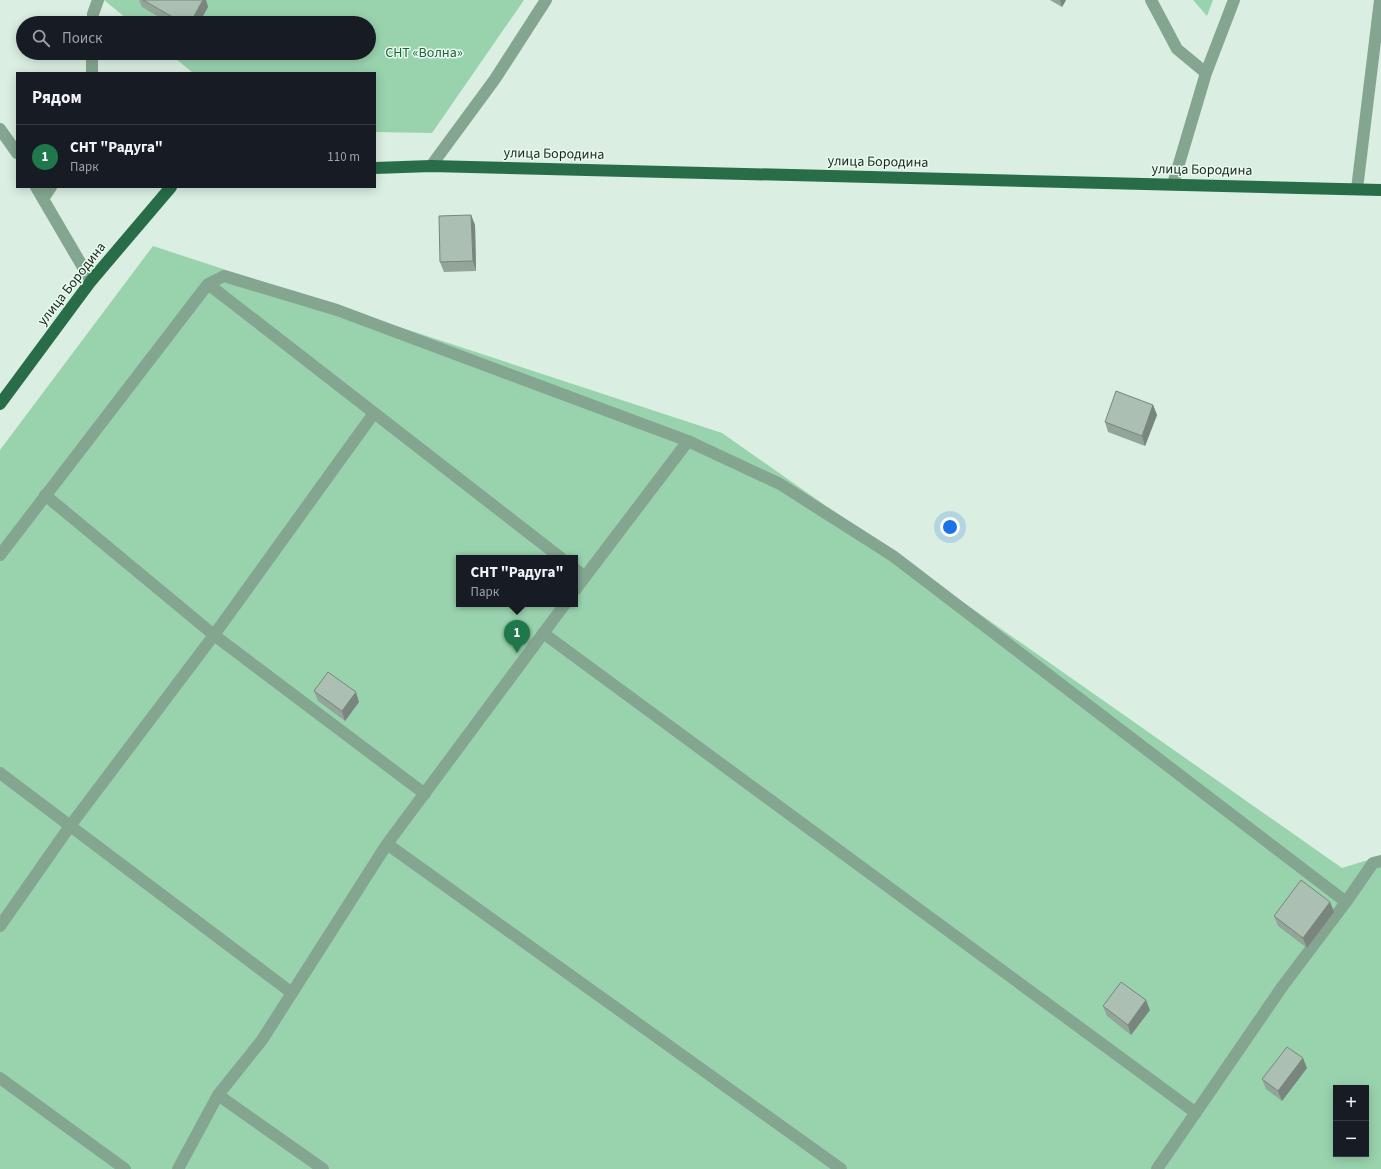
<!DOCTYPE html>
<html lang="ru">
<head>
<meta charset="utf-8">
<style>
	:root { --surface:#171b24; --page:#20242c; --text:#f1f3f6; --muted:#9ea1a6; --line:#363941; --accent:#1f774b }
	body { margin:0; font-family:"Source Sans 3",sans-serif; background:var(--page); color:var(--text) }
	.controls { position:absolute; right:12px; bottom:12px; display:grid; overflow:hidden; border-radius:0px; box-shadow:0 2px 10px #0003 }
	.controls button { width:36px; height:36px; display:grid; place-items:center; padding:0; border:0; border-bottom:1px solid var(--line); background:var(--surface); color:var(--text); font:20px sans-serif }
	.you { position:absolute; left:950px; top:527px; width:14px; height:14px; margin:-10px; border:3px solid #fff; border-radius:50%; background:#1a73e8; box-shadow:0 0 0 6px #1a73e833 }
	.badge { display:grid; place-items:center; width:26px; height:26px; border-radius:50%; background:var(--accent); color:#fff; font-size:13px; font-weight:700 }
	.pin { position:absolute; translate:-50% -33px; filter:drop-shadow(0 1px 2px #0008) }
	.pin::after { content:''; position:absolute; top:21px; width:14px; height:12px; background:inherit; clip-path:polygon(0 0,100% 0,50% 100%) }
	.popup { position:absolute; left:456px; top:555px; width:122px; height:52px; box-sizing:border-box; display:grid; place-content:center; border-radius:0px; background:var(--surface); filter:drop-shadow(0 1px 3px #0005); font-size:13px; white-space:nowrap; color:var(--muted) }
	.popup b { font-size:15px; color:var(--text) }
	.popup::after { content:''; position:absolute; left:50%; top:100%; margin-left:-8px; border:8px solid transparent; border-top-color:var(--surface) }
	.list { margin:0; padding:0; list-style:none }
	h2 { display:flex; justify-content:space-between; align-items:center; height:52px; margin:0; padding:0 16px; font-size:17px }
	h2 small { font-size:13px; font-weight:400; color:var(--muted) }
	.list li { display:grid; grid-template-columns:26px 1fr auto; gap:12px; align-items:center; box-sizing:border-box; height:64px; padding:0 16px; border-top:1px solid var(--line) }
	.list b { display:block; font-size:15px; white-space:nowrap }
	.list p { margin:0; font-size:13px; white-space:nowrap; color:var(--muted) }
	.list em { font-size:13px; font-style:normal; color:var(--muted) }
	.icon { flex:none; width:22px; height:22px; fill:none; stroke:currentColor; stroke-width:2; stroke-linecap:round; stroke-linejoin:round }
	.map { position:relative; flex:none; width:1381px; height:1169px; overflow:hidden }
	.search { position:absolute; background:var(--surface); box-shadow:0 2px 10px #0003; left:16px; top:16px; width:360px; height:44px; display:flex; align-items:center; gap:10px; box-sizing:border-box; padding:0 14px; border-radius:22px; color:var(--muted); font-size:15px }
	.panel { position:absolute; background:var(--surface); box-shadow:0 2px 10px #0003; left:16px; top:72px; width:360px; height:116px; border-radius:0px }
	.map>svg:first-child { display:block }
	.green { fill:#99d3ae; fill-rule:evenodd }
	.lines { fill:none; stroke-linecap:round; stroke-linejoin:round }
	.minor { stroke:#84a690; stroke-width:12 }
	.major { stroke:#286d48; stroke-width:12 }
	.wall { fill:#93a499 }
	.shaded-wall { fill:#78867d }
	.building { fill:#abbfb2; stroke:#78867d }
	.labels { text-anchor:middle; dominant-baseline:central; stroke-width:3; stroke-linejoin:round; paint-order:stroke }
	.park-label { font-size:14px; fill:#246140; stroke:#e7fcee }
	.street-label { font-size:14px; fill:#1d241f; stroke:#e7fcee }
</style>
</head>
<body>
<div class="map">
<svg width="1381" height="1169" viewBox="0 0 1381 1169">
	<rect width="100%" height="100%" fill="#daeee1"/>
	<path class="green" d="M104,0H524L432,133L375,132V73H193L169,53H369V23H132Z
		M1193,0H1213L1207,16Z
		M153,246L722,433L1342,868L1381,856V1169H0V450ZM459,558H575V604H459ZM1336,1088H1366V1154H1336Z"/>
	<g class="lines">
		<path class="minor" d="M1151,0L1177,49L1206,73
			M93,23V14L98,0
			M92,73V53
			M0,129L17,153
			M431,166L495,79L546,0
			M1173,184L1206,73L1234,0
			M36,187L91,281
			M1357,189L1380,0
			M43,199L51,187
			M208,284L561,558
			M45,495L214,635L425,794
			M0,555L208,284L224,276L337,310L688,441L780,484L893,556L1346,902
			M575,569L585,577
			M575,590L688,441
			M543,633L1196,1113
			M0,773L292,993
			M387,844L841,1169
			M0,926L70,826L214,635L374,413
			M0,1078L125,1169
			M218,1095L323,1169
			M178,1169L218,1095L262,1040L387,844L565,604
			M1157,1169L1282,987L1346,902L1373,863L1381,861"/>
		<path class="major" d="M375,168L431,166L1381,190
			M0,404L91,281L171,187"/>
	</g>
	<path class="wall" d="M139,0H206L208,7L199,23H169L142,7Z
		M1050,0H1066L1062,7Z
		M471,215L475,225L476,271L444,272L440,262Z
		M1153,405L1157,415L1145,446L1108,432L1105,422Z
		M314,691L359,702L345,721L318,701Z
		M1330,902L1334,912L1307,948L1278,926L1274,916Z
		M1103,1006L1150,1010L1131,1035L1107,1016Z
		M1307,1068L1282,1101L1266,1089L1262,1079Z"/>
	<path class="shaded-wall" d="M203,0H206L208,7L199,23H190Z
		M1060,0H1066L1062,7Z
		M471,215L475,225L476,271L473,261Z
		M1153,405L1157,415L1145,446L1142,436Z
		M356,692L359,702L345,721L342,711Z
		M1330,902L1334,912L1307,948L1303,938Z
		M1146,1000L1150,1010L1131,1035L1128,1025Z
		M1303,1058L1307,1068L1282,1101L1278,1091Z"/>
	<path class="building" d="M143,0H203L190,23H183Z
		M471,215L473,261L440,262L439,216Z
		M1116,391L1153,405L1142,436L1105,422Z
		M328,672L356,692L342,711L314,691Z
		M1301,880L1330,902L1303,938L1274,916Z
		M1121,982L1146,1000L1128,1025L1103,1006Z
		M1287,1047L1303,1058L1278,1091L1262,1079Z"/>
	<g class="labels">
		<g class="park-label">
			<text x="424" y="53">СНТ «Волна»</text>
		</g>
		<g class="street-label">
			<text transform="translate(554 154) rotate(1)">улица Бородина</text>
			<text transform="translate(878 162) rotate(1)">улица Бородина</text>
			<text transform="translate(1202 170) rotate(1)">улица Бородина</text>
			<text transform="translate(72 284) rotate(-52)">улица Бородина</text>
		</g>
	</g>
</svg>
<div class="controls">
<button>+</button>
<button>−</button>
</div>
<div class="you"></div>
<div class="pin badge" style="left:517px;top:653px">1</div>
<div class="popup"><b>СНТ &quot;Радуга&quot;</b>Парк</div>
<div class="search"><svg class="icon" aria-label="search" viewBox="0 0 24 24"><circle cx="10" cy="10" r="6"/><path d="M15 15l6 6"/></svg>Поиск</div>
<section class="panel">
<h2>Рядом<small></small></h2>
<ul class="list">
<li><span class="badge">1</span><div><b>СНТ &quot;Радуга&quot;</b><p>Парк</p></div><em>110 m</em></li>
</ul>
</section>
</div>
</body>
</html>
